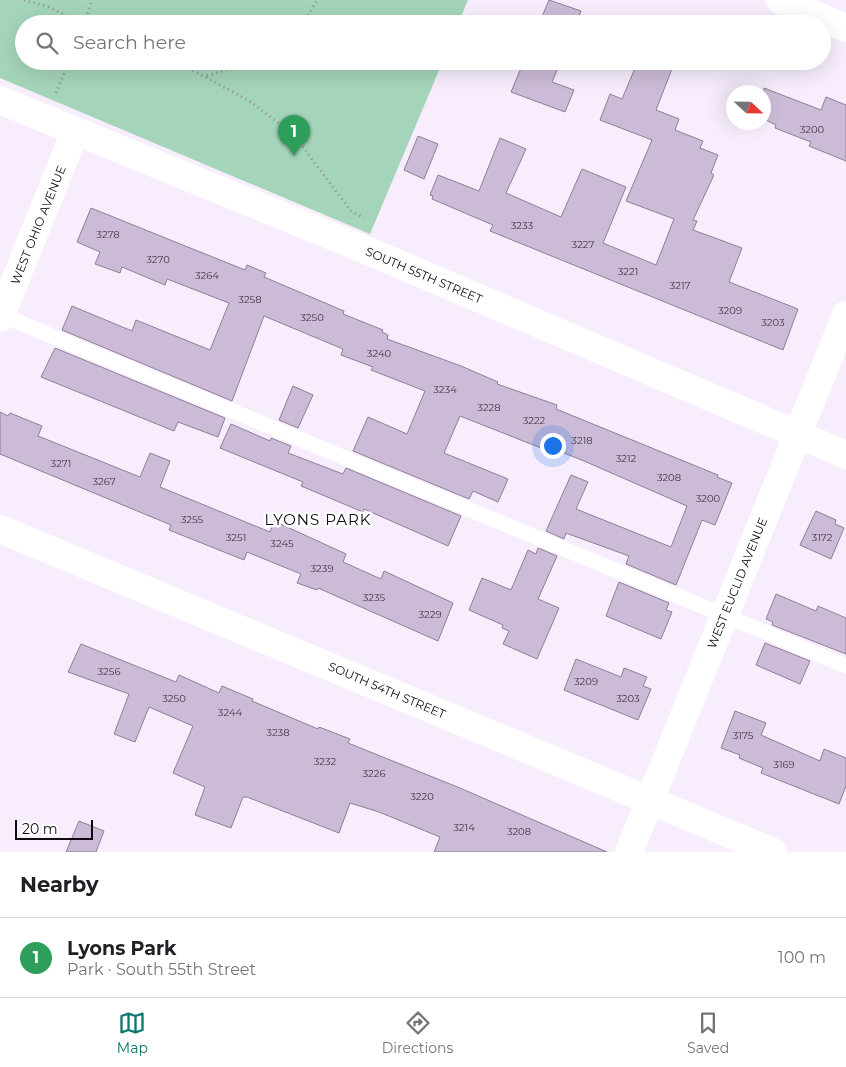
<!DOCTYPE html>
<html lang="en">
<head>
<meta charset="utf-8">
<style>
	:root { --surface:#fff; --page:#f6f6f6; --text:#202124; --muted:#757577; --line:#e0e0e0; --accent:#0f766e }
	body { margin:0; font-family:Montserrat,sans-serif; background:var(--page); color:var(--text) }
	.compass { position:absolute; left:726px; top:85px; width:45px; height:45px; border-radius:50%; background:var(--surface); box-shadow:0 5px 20px #0002; rotate:112deg }
	.scale { position:absolute; left:15px; bottom:12px; width:78px; box-sizing:border-box; padding-left:5px; border:2px solid #100a13; border-top:0; font-size:14px; line-height:18px; white-space:nowrap; color:#100a13; -webkit-text-stroke:4px #fff; paint-order:stroke }
	.you { position:absolute; left:552px; top:445px; width:18px; height:18px; margin:-12px; border:4px solid #fff; border-radius:50%; background:#1a73e8; box-shadow:0 0 0 8px #1a73e833 }
	.badge { display:grid; place-items:center; width:32px; height:32px; border-radius:50%; background:var(--accent); color:#fff; font-size:16px; font-weight:700 }
	.pin { position:absolute; translate:-50% -41px; filter:drop-shadow(0 1px 2px #0008) }
	.pin::after { content:''; position:absolute; top:26px; width:18px; height:15px; background:inherit; clip-path:polygon(0 0,100% 0,50% 100%) }
	.list { margin:0; padding:0; list-style:none }
	h2 { display:flex; justify-content:space-between; align-items:center; height:65px; margin:0; padding:0 20px; font-size:21px }
	h2 small { font-size:16px; font-weight:400; color:var(--muted) }
	.list li { display:grid; grid-template-columns:32px 1fr auto; gap:15px; align-items:center; box-sizing:border-box; height:80px; padding:0 20px; border-top:1px solid var(--line) }
	.list b { display:block; font-size:19px; white-space:nowrap }
	.list p { margin:0; font-size:16px; white-space:nowrap; color:var(--muted) }
	.list em { font-size:16px; font-style:normal; color:var(--muted) }
	.icon { flex:none; width:28px; height:28px; fill:none; stroke:currentColor; stroke-width:2; stroke-linecap:round; stroke-linejoin:round }
	.map { position:relative; flex:none; width:846px; height:852px; overflow:hidden }
	.search { position:absolute; background:var(--surface); box-shadow:0 5px 20px #0002; left:15px; right:15px; top:15px; height:55px; display:flex; align-items:center; gap:12px; box-sizing:border-box; padding:0 18px; border-radius:28px; color:var(--muted); font-size:19px }
	.sheet { height:145px; background:var(--surface) }
	nav { display:flex; justify-content:space-around; align-items:center; box-sizing:border-box; height:70px; border-top:1px solid var(--line); background:var(--surface); font-size:14px; color:var(--muted) }
	nav a { display:grid; justify-items:center; gap:2px }
	nav .on { color:var(--accent) }
	.map>svg:first-child { display:block }
	.green { fill:#a4d5ba }
	.building { fill:#ccbbd6; stroke:#8e7e97 }
	.lines { fill:none; stroke-linecap:round; stroke-linejoin:round }
	.path { stroke:#928a97; stroke-width:3; stroke-dasharray:1 4; stroke-linecap:butt }
	.service { stroke:#fff; stroke-width:15 }
	.minor { stroke:#fff; stroke-width:28 }
	.labels { text-anchor:middle; dominant-baseline:central; stroke-width:5; stroke-linejoin:round; paint-order:stroke }
	.number-label { font-size:10px; fill:#3f3644 }
	.street-label { font-size:12px; fill:#100a13; stroke:#fff }
	.quarter-label { font-size:15px; letter-spacing:1px; fill:#100a13; stroke:#fff }
</style>
</head>
<body>
<div class="map">
<svg width="846" height="852" viewBox="0 0 846 852">
	<rect width="100%" height="100%" fill="#f7edfd"/>
	<path class="green" d="M0,0H468L458,24H24V61H443L370,234L0,78Z"/>
	<path class="building" d="M549,0L581,11L576,24H539Z
		M524,61H561L552,82L574,90L565,112L511,92Z
		M638,61H675L656,110L679,119L675,130L703,141L700,148L718,155L711,173L714,175L693,220L697,221L693,230L742,248L729,282L798,309L783,350L490,231L493,225L432,199L433,196L430,195L438,175L479,191L500,138L526,149L506,193L561,217L582,169L626,187L603,243L656,265L674,219L626,201L652,140L600,120L610,94L622,99Z
		M764,88L821,110L826,97L846,105V161L809,146L811,142L775,128L776,125L764,119Z
		M418,136L438,144L424,179L404,170Z
		M91,208L245,270L247,265L266,273L264,277L344,311L343,314L383,330L382,332L388,335L387,339L461,366L498,382L497,384L557,405L556,409L718,475L717,477L732,483L715,525L702,520L676,585L626,564L629,556L566,533L564,539L546,531L571,475L588,482L576,509L671,547L687,506L584,461L542,444L541,448L460,416L444,453L508,479L498,502L473,491L469,499L353,451L368,417L407,434L425,391L371,370L373,367L341,355L343,349L264,316L232,401L62,330L72,306L132,331L136,320L210,350L229,303L167,279L165,285L122,267L120,273L95,264L100,252L77,242Z
		M55,348L225,418L218,437L178,422L174,431L41,377Z
		M293,386L313,395L298,428L279,420Z
		M0,412L8,416L10,413L42,426L38,436L140,477L150,453L170,461L160,487L270,532L274,521L346,554L343,562L381,579L384,571L453,603L438,641L318,588L317,590L297,583L301,574L247,552L244,560L169,530L171,525L0,454Z
		M231,424L270,441L271,438L291,446L288,453L343,474L346,468L461,516L448,546L364,509L363,512L301,486L303,482L220,448Z
		M816,511L836,520L835,524L844,528L831,559L800,545Z
		M538,548L557,556L538,599L559,608L537,659L503,644L509,631L502,628L503,625L469,610L482,578L511,590L528,550L536,554Z
		M619,582L669,603L666,610L672,612L661,639L606,616Z
		M776,594L816,611L818,606L846,618V654L772,625L773,622L766,619Z
		M765,643L810,661L800,684L756,665Z
		M81,644L176,682L179,675L219,693L222,686L253,699L252,701L318,729L319,727L350,739L348,743L460,788L607,852H434L440,837L379,812L350,803L339,833L247,797H243L231,828L195,815L205,787L173,773L193,726L149,707L135,742L114,734L129,694L68,672Z
		M576,659L621,677L624,668L647,677L643,686L651,689L638,720L564,690Z
		M735,711L766,723L761,735L820,761L824,749L846,758V786L839,804L761,773L763,768L739,758L740,755L721,748Z
		M79,821L104,831L96,852H66Z"/>
	<g class="lines">
		<path class="path" d="M24,0L46,6L85,24
			M84,23L92,0
			M303,24L317,0
			M175,61L248,100L293,134L351,211L364,218
			M207,76L255,61
			M56,93L69,61"/>
		<path class="service" d="M1,315L846,666"/>
		<path class="minor" d="M780,0L846,28
			M0,100L366,250L846,455
			M0,318L75,132
			M0,529L773,852
			M629,852L846,315"/>
	</g>
	<g class="labels">
		<g class="number-label">
			<text x="812" y="129">3200</text>
			<text x="522" y="225">3233</text>
			<text x="108" y="234">3278</text>
			<text x="583" y="244">3227</text>
			<text x="158" y="259">3270</text>
			<text x="628" y="271">3221</text>
			<text x="207" y="275">3264</text>
			<text x="680" y="285">3217</text>
			<text x="250" y="299">3258</text>
			<text x="730" y="310">3209</text>
			<text x="312" y="317">3250</text>
			<text x="773" y="322">3203</text>
			<text x="379" y="353">3240</text>
			<text x="445" y="389">3234</text>
			<text x="489" y="407">3228</text>
			<text x="534" y="420">3222</text>
			<text x="582" y="440">3218</text>
			<text x="626" y="458">3212</text>
			<text x="61" y="463">3271</text>
			<text x="669" y="477">3208</text>
			<text x="104" y="481">3267</text>
			<text x="708" y="498">3200</text>
			<text x="192" y="519">3255</text>
			<text x="236" y="537">3251</text>
			<text x="822" y="537">3172</text>
			<text x="282" y="543">3245</text>
			<text x="322" y="568">3239</text>
			<text x="374" y="597">3235</text>
			<text x="430" y="614">3229</text>
			<text x="109" y="671">3256</text>
			<text x="586" y="681">3209</text>
			<text x="174" y="698">3250</text>
			<text x="628" y="698">3203</text>
			<text x="230" y="712">3244</text>
			<text x="278" y="732">3238</text>
			<text x="743" y="735">3175</text>
			<text x="325" y="761">3232</text>
			<text x="784" y="764">3169</text>
			<text x="374" y="773">3226</text>
			<text x="422" y="796">3220</text>
			<text x="464" y="827">3214</text>
			<text x="519" y="831">3208</text>
		</g>
		<g class="street-label">
			<text transform="translate(38 225) rotate(-68)">WEST OHIO AVENUE</text>
			<text transform="translate(424 275) rotate(23)">SOUTH 55TH STREET</text>
			<text transform="translate(737 583) rotate(-68)">WEST EUCLID AVENUE</text>
			<text transform="translate(387 690) rotate(23)">SOUTH 54TH STREET</text>
		</g>
		<g class="quarter-label">
			<text x="318" y="519">LYONS PARK</text>
		</g>
	</g>
</svg>
<svg class="compass" viewBox="-18 -18 36 36"><path d="M0-13l5 13h-10z" fill="#e53935"/><path d="M0 13l5-13h-10z" fill="#757577"/></svg>
<div class="scale">20 m</div>
<div class="you"></div>
<div class="pin badge" style="left:294px;top:156px;background:#2e9e5b">1</div>
<div class="search"><svg class="icon" aria-label="search" viewBox="0 0 24 24"><circle cx="10" cy="10" r="6"/><path d="M15 15l6 6"/></svg>Search here</div>
</div>
<section class="sheet">
<h2>Nearby<small></small></h2>
<ul class="list">
<li><span class="badge" style="background:#2e9e5b">1</span><div><b>Lyons Park</b><p>Park · South 55th Street</p></div><em>100 m</em></li>
</ul>
</section>
<nav>
<a class="on"><svg class="icon" aria-label="map" viewBox="0 0 24 24"><path d="M3 6l6-2 6 2 6-2v14l-6 2-6-2-6 2zM9 4v14M15 6v14"/></svg>Map</a>
<a><svg class="icon" aria-label="directions" viewBox="0 0 24 24"><path d="M12 3l9 9-9 9-9-9zM9 14v-3h6M13 9l2 2-2 2"/></svg>Directions</a>
<a><svg class="icon" aria-label="saved" viewBox="0 0 24 24"><path d="M7 4h10v16l-5-4-5 4z"/></svg>Saved</a>
</nav>
</body>
</html>
